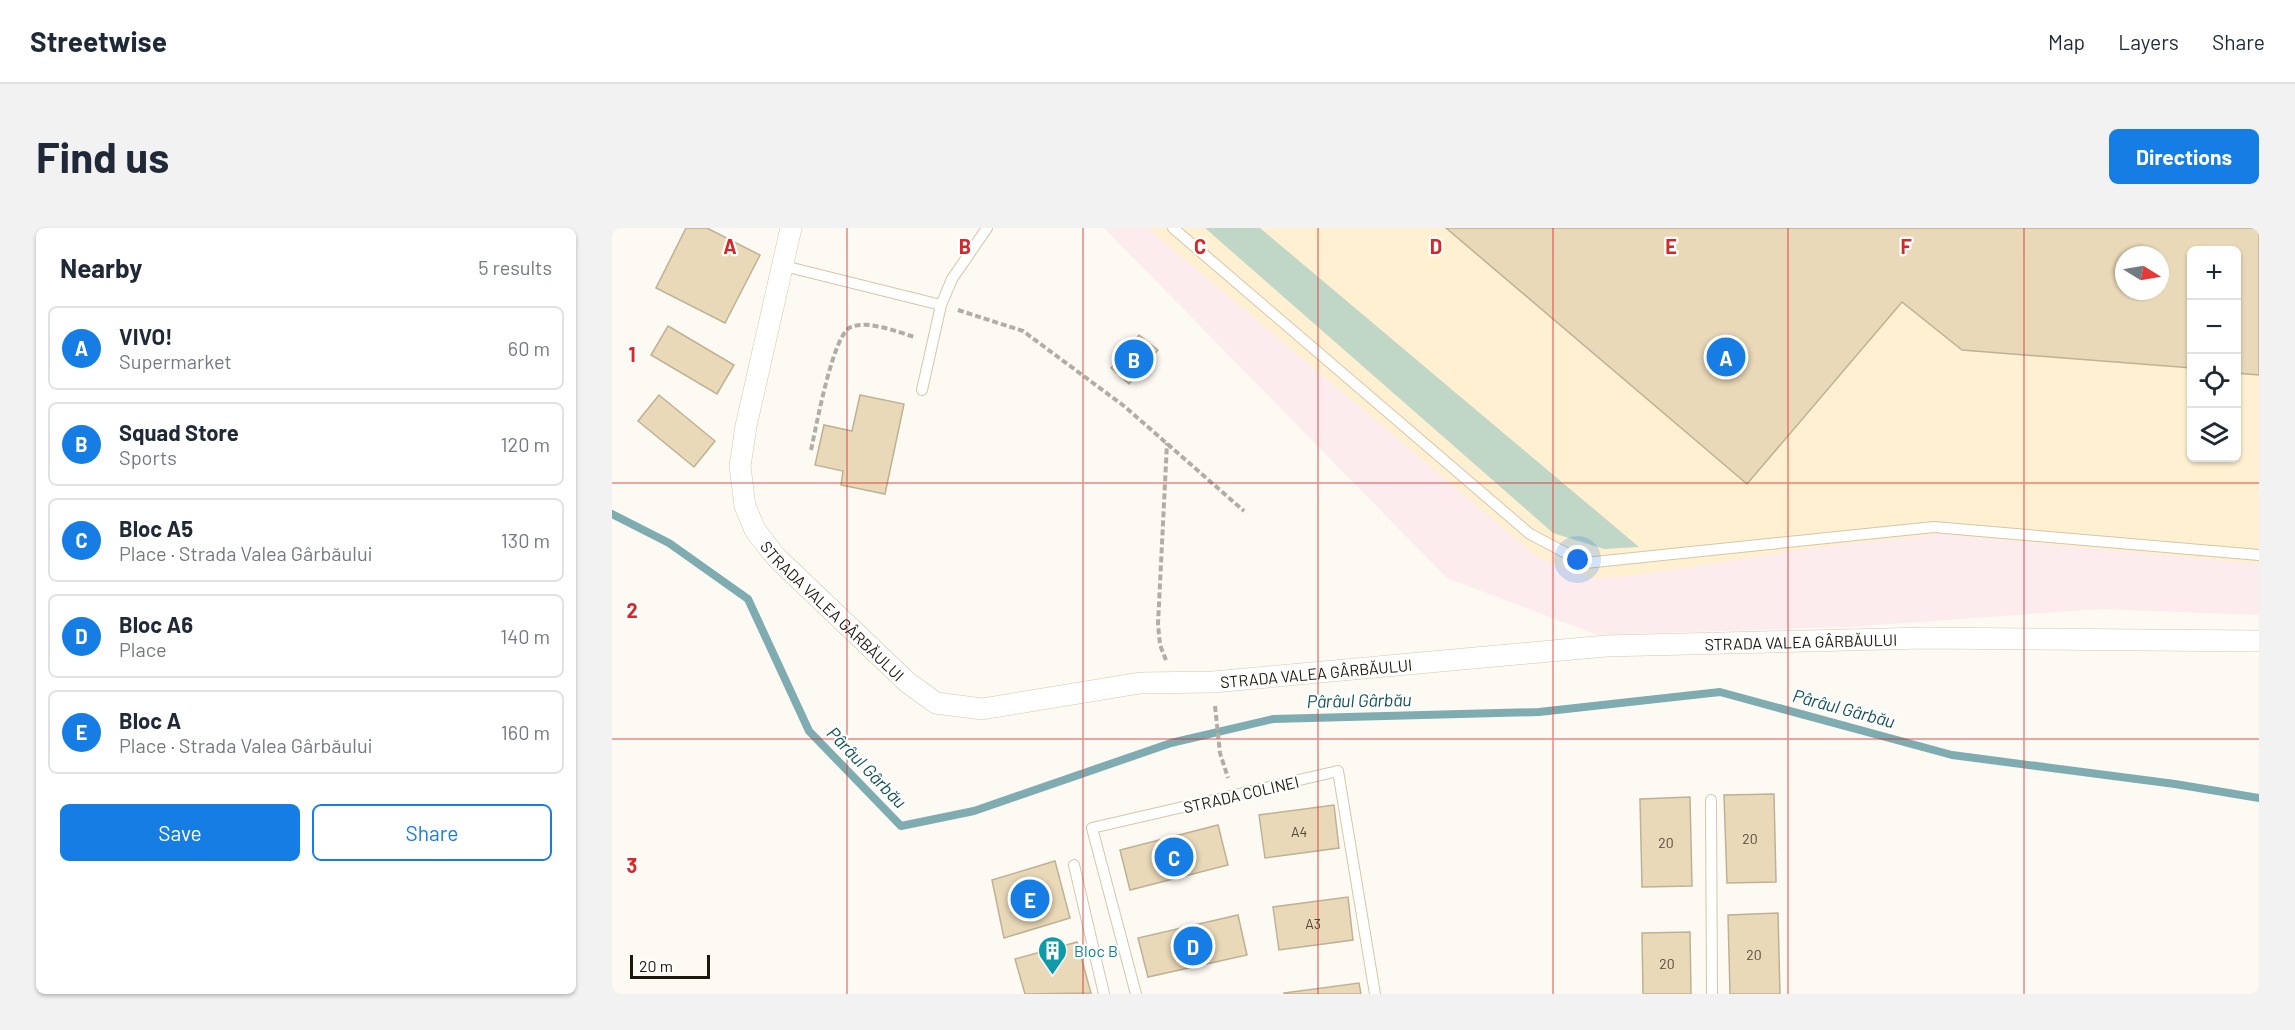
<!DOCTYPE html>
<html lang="en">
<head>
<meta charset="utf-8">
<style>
	:root { --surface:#fff; --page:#f2f2f3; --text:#1f2937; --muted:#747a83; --line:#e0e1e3; --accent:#167de5 }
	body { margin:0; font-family:Barlow,sans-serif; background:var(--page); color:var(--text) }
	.controls { position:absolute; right:18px; top:18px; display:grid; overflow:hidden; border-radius:9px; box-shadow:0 2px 4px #0004 }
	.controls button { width:54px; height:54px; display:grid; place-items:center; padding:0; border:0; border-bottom:2px solid var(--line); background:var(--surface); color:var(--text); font:30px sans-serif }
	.compass { position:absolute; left:1503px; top:18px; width:54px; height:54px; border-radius:50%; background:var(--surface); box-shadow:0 2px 4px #0004; rotate:101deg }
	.scale { position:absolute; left:18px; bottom:15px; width:80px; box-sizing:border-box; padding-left:6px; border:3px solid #1d180d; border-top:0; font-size:16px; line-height:21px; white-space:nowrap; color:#1d180d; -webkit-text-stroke:4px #fff; paint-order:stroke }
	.you { position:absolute; left:966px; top:332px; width:21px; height:21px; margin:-15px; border:4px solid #fff; border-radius:50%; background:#1a73e8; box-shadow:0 0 0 9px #1a73e833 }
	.badge { display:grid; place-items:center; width:39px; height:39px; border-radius:50%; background:var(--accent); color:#fff; font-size:20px; font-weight:700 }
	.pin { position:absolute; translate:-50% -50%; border:3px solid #fff; box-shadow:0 2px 6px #0006 }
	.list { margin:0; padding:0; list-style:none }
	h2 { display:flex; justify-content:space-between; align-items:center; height:78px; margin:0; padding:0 24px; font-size:26px }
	h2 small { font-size:20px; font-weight:400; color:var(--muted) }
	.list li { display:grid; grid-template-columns:39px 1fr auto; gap:18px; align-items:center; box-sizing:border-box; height:84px; margin:0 12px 12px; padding:0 12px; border:2px solid var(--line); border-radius:9px }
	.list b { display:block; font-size:22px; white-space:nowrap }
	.list p { margin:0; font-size:20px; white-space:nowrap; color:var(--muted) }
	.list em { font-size:20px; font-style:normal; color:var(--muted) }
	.actions { display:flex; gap:12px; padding:18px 24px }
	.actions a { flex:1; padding:14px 0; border:2px solid var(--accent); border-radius:9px; text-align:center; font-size:21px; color:var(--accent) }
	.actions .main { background:var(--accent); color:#fff }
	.icon { flex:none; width:33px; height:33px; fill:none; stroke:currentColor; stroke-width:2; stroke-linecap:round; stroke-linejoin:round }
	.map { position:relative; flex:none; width:1647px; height:766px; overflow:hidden; border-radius:9px }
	header { display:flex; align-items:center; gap:36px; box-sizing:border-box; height:84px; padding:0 30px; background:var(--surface); border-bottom:2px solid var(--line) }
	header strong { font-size:28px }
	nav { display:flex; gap:33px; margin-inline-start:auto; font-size:21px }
	.intro { display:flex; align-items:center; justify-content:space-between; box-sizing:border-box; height:144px; padding:0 36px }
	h1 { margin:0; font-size:42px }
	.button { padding:15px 27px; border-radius:9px; background:var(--accent); color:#fff; font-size:21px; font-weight:700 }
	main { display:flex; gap:36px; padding:0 36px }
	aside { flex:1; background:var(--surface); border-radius:9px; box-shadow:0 2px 4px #0004 }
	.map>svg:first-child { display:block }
	.commercial { fill:#fcecee; fill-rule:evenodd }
	.built { fill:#fff0d1 }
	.green { fill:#c0d6c6 }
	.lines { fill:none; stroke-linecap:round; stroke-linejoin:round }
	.stream { stroke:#7facb1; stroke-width:8 }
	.building { fill:#ead9b8; stroke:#bfb193; stroke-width:1.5; fill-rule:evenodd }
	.service-casing { stroke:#d5c6a8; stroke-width:12 }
	.minor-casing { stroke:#d5c6a8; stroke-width:22 }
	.path { stroke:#b2aea7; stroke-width:4; stroke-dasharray:6 3; stroke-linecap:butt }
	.service { stroke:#fff; stroke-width:10 }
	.minor { stroke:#fff; stroke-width:21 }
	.grid { fill:none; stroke:#d62828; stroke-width:1.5; stroke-opacity:0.55 }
	.labels { text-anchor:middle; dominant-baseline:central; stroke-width:4.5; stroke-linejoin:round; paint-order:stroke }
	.number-label { font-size:14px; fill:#504838 }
	.street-label { font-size:16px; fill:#1d180d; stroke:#fff }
	.culture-label { font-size:16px; fill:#0d838f; stroke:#fff; text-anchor:start }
	.water-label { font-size:18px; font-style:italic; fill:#125359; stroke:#fff }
	.grid-label { font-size:20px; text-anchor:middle; font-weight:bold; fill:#d62828; stroke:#fff; stroke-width:4.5; stroke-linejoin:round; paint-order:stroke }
</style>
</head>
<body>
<header>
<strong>Streetwise</strong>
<nav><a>Map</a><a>Layers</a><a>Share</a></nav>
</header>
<div class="intro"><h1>Find us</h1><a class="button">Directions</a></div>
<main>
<aside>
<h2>Nearby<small>5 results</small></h2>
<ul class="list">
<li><span class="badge">A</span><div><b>VIVO!</b><p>Supermarket</p></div><em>60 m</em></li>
<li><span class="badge">B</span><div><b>Squad Store</b><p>Sports</p></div><em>120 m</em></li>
<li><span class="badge">C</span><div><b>Bloc A5</b><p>Place · Strada Valea Gârbăului</p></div><em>130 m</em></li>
<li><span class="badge">D</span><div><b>Bloc A6</b><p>Place</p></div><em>140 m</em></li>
<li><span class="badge">E</span><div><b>Bloc A</b><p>Place · Strada Valea Gârbăului</p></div><em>160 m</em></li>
</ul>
<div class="actions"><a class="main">Save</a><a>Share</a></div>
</aside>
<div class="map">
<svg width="1647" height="766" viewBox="0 0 1647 766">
	<rect width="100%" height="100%" fill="#fdfaf4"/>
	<path class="commercial" d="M492,0H1647V387L1488,381L1235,399L985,407L835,350ZM1580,22H1624V230H1580ZM1512,27H1548V63H1512Z"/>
	<path class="built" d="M536,0H834L1135,256L1290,74L1350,122L1579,140L1580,230H1624L1625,145L1647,147V336L1328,306L1193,321L1019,348L976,350L926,329Z"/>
	<path class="green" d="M593,0H648L1027,319L992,321L941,305Z"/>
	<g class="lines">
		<path class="stream" d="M0,286L57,315L136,371L197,503L289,598L362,583L559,515L661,491L927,484L1108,464L1340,527L1563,556L1647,570"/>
	</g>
	<path class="building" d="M74,0H95L148,27L113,95L44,60Z
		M834,0H1647V147L1624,145V22H1580V140L1350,122L1290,74L1135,256ZM1512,27H1548V63H1512Z
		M56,98L122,137L105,166L39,127Z
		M527,107L546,122L517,156L499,140Z
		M47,167L103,213L82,239L26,193Z
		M248,167L292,176L273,266L229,257L231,243L203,237L212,197L240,203Z
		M1162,566L1164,654L1115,655L1112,567Z
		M1078,569L1080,658L1030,659L1028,571Z
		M722,577L727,620L653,630L647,587Z
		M606,597L616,637L518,662L508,622Z
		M443,633L458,690L392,710L380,652Z
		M736,669L741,712L667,722L661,679Z
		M1166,685L1168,766H1118L1116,687Z
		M626,687L635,727L536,749L526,710Z
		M1078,704L1079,766H1031L1030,705Z
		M465,714L479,765L413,766L403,731Z
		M747,755L749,766H673L672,765Z"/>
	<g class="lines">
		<defs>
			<path id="service" d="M561,0L918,306L973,335L1322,299L1647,327
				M172,38L329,77
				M310,162L329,77L340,51L375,0
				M1099,572L1100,766
				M462,637L492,766
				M524,766L480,600L726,543L763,766"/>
			<g id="minor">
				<path id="s1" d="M179,0L134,198L128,238L133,278L143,302L164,329L295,454L324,475L370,481L528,455L601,454L994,418L1312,410L1647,413"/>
			</g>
		</defs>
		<use href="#service" class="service-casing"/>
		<use href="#minor" class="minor-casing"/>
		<path class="path" d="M346,82L411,103L512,178L632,283
			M199,222C204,200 221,105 239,99C258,92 285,104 303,109
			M554,432L548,417L546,396L555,215
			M603,478L608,525L616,550"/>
		<use href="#service" class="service"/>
		<use href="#minor" class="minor"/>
	</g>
	<path class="grid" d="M235,0V766M471,0V766M706,0V766M941,0V766M1176,0V766M1412,0V766M0,255H1647M0,511H1647"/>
	<defs>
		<symbol id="building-pin" viewBox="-11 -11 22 30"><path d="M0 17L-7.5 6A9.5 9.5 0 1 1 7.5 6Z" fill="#0f9aa8" stroke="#fff"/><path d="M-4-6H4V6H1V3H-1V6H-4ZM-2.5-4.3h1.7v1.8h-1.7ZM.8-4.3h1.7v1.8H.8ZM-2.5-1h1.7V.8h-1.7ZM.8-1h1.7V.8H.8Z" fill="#fff"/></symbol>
	</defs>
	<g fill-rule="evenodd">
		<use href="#building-pin" x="424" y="706" width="33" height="45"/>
	</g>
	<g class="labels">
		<g class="number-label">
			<text x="687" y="603">A4</text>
			<text x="1138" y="610">20</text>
			<text x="1054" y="614">20</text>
			<text x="701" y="695">A3</text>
			<text x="1142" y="726">20</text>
			<text x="1055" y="735">20</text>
		</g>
		<g class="street-label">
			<text stroke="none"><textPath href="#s1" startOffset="422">STRADA VALEA GÂRBĂULUI</textPath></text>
			<text stroke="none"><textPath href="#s1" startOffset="1430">STRADA VALEA GÂRBĂULUI</textPath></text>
			<text stroke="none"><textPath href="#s1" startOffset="944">STRADA VALEA GÂRBĂULUI</textPath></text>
			<text transform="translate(629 566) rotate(-13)">STRADA COLINEI</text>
		</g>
		<g class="culture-label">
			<text x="462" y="722">Bloc B</text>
		</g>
		<g class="water-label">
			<text transform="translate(747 472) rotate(-1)">Pârâul Gârbău</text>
			<text transform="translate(1232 480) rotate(15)">Pârâul Gârbău</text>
			<text transform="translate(255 539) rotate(46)">Pârâul Gârbău</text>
		</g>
	</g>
	<g class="grid-label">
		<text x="118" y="26">A</text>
		<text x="353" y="26">B</text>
		<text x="588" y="26">C</text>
		<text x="824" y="26">D</text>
		<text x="1059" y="26">E</text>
		<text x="1294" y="26">F</text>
		<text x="20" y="134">1</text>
		<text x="20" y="390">2</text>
		<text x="20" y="645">3</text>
	</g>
</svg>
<div class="controls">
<button>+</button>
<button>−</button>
<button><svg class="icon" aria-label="locate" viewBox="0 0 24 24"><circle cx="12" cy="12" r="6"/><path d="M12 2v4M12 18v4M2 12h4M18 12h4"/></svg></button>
<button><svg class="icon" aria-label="layers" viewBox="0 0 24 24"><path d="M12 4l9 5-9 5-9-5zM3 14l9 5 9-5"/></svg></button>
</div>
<svg class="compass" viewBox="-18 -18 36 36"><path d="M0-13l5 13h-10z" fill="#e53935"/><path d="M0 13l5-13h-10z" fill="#747a83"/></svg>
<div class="scale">20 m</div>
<div class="you"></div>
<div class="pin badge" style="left:1114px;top:129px">A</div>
<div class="pin badge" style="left:522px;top:131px">B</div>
<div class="pin badge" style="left:562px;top:629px">C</div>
<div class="pin badge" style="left:581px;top:718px">D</div>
<div class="pin badge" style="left:418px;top:671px">E</div>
</div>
</main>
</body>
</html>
